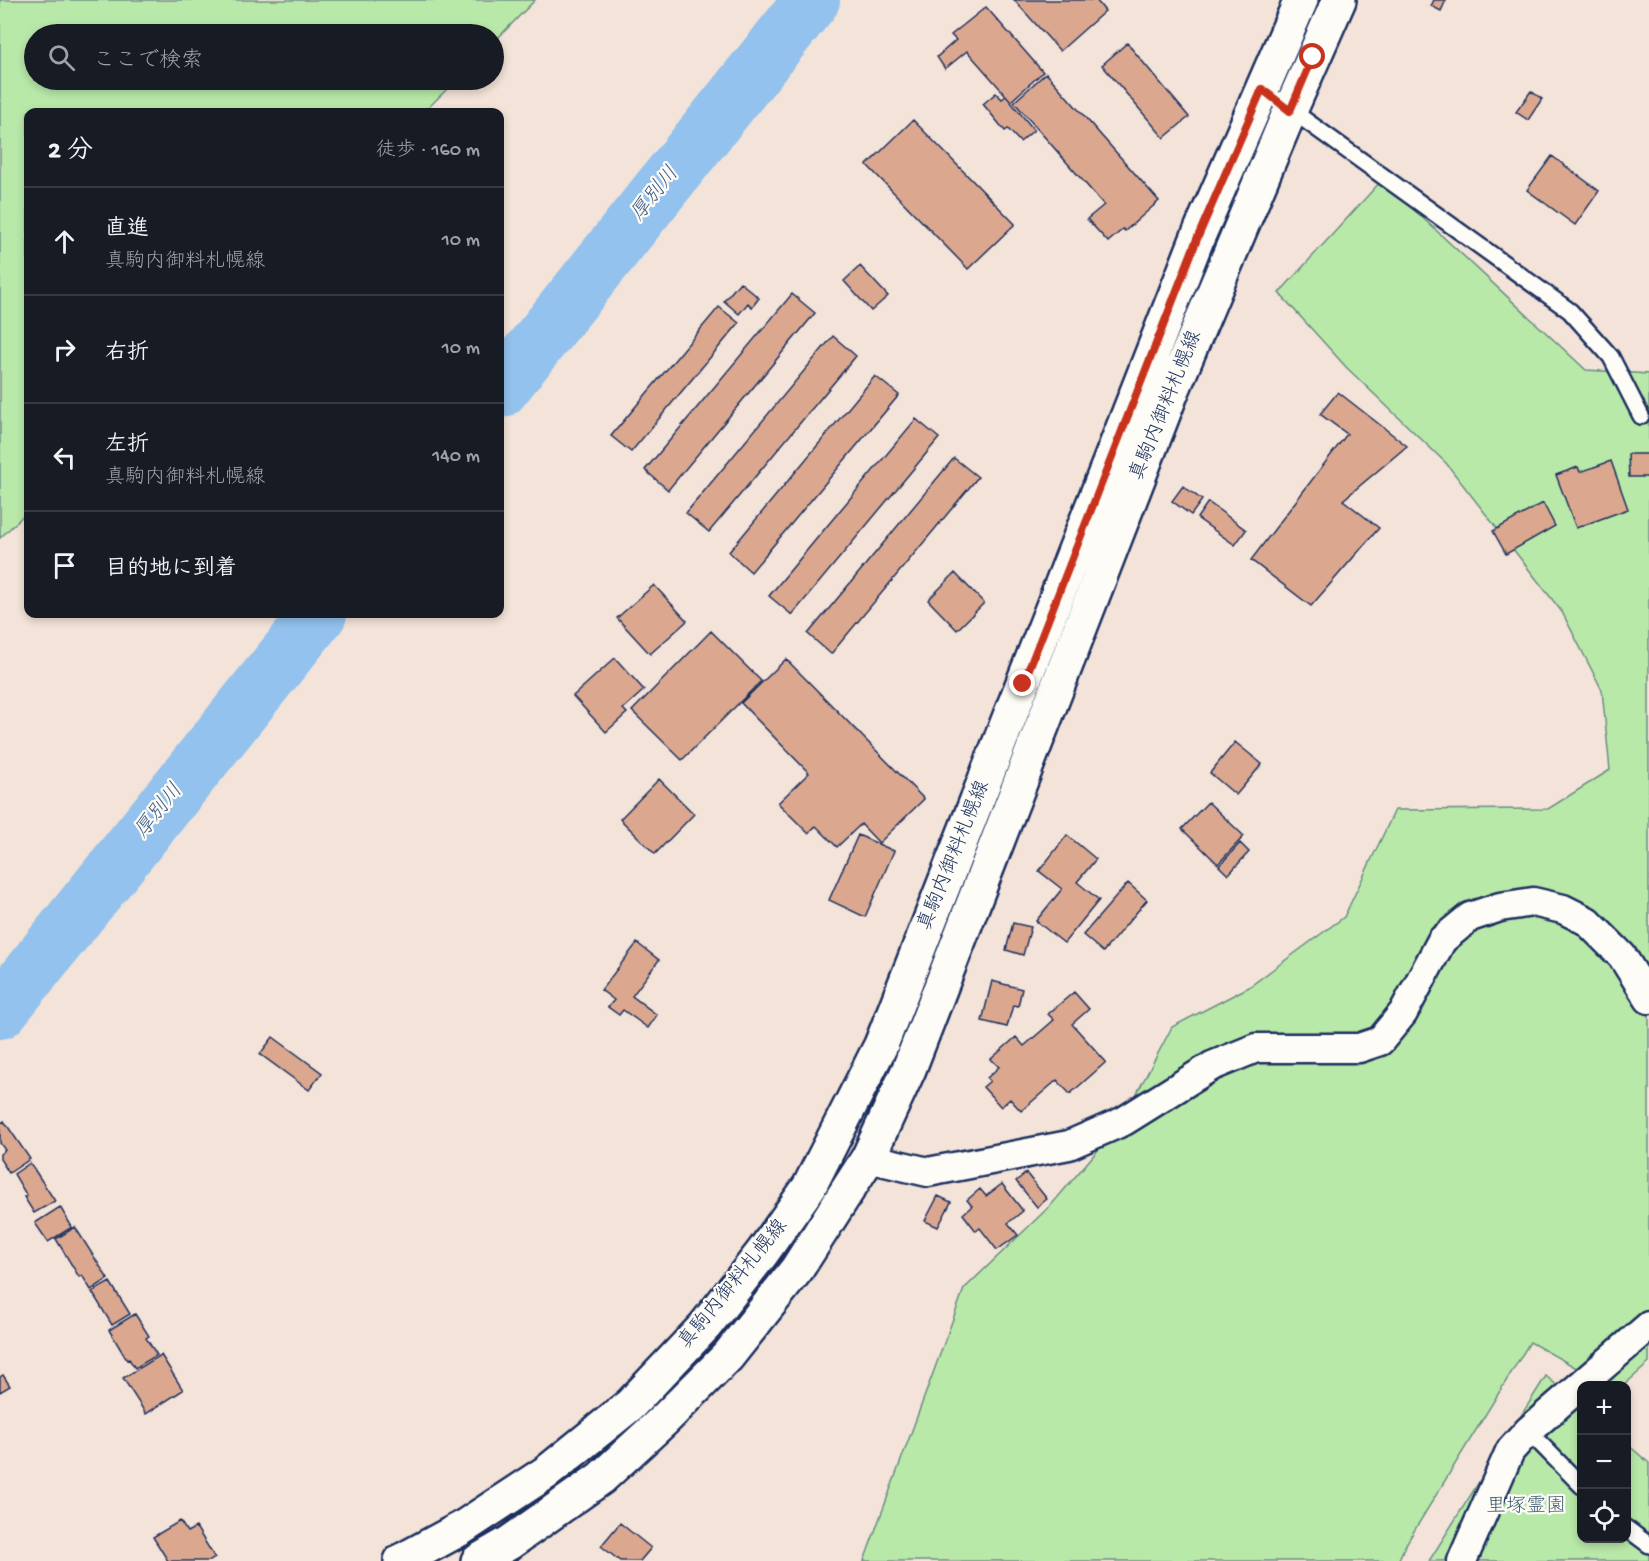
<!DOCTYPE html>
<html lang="ja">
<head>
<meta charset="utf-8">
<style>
	:root { --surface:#171b24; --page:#242831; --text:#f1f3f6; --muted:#9ea1a6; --line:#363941 }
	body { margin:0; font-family:"Gochi Hand","Klee One",sans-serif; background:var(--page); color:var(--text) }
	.controls { position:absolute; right:18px; bottom:18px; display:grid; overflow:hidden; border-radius:12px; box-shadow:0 3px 9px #0003 }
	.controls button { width:54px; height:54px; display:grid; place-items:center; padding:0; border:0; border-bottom:2px solid var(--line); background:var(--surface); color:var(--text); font:30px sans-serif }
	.stop { position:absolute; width:18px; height:18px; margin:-14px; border:4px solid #c8321e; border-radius:50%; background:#fff }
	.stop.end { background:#c8321e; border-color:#fff; box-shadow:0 2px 6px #0008 }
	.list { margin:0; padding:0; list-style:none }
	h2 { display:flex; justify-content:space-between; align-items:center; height:78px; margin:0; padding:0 24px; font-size:26px }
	h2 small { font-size:20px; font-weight:400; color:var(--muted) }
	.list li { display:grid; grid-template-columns:39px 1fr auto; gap:18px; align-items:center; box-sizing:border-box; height:108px; padding:0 24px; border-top:2px solid var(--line) }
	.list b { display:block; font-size:22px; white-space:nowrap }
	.list p { margin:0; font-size:20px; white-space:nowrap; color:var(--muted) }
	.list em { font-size:20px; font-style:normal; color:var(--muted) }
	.icon { flex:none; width:33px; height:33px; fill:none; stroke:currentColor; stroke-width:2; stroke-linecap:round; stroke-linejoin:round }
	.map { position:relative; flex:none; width:1649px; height:1561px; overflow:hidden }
	.search { position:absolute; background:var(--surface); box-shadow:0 3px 9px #0003; left:24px; top:24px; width:480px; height:66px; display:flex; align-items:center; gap:15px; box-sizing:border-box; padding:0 21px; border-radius:33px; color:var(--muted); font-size:22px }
	.panel { position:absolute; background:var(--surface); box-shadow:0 3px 9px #0003; left:24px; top:108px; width:480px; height:510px; border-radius:12px }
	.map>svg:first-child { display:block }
	.green { fill:#b9e9a9; stroke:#6a8c84; stroke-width:1.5 }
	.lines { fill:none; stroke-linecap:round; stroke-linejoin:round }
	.river { stroke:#92c2ed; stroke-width:56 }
	.building { fill:#dba88f; stroke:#1b2f5e; stroke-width:1.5 }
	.lane-casing { stroke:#1b2f5e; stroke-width:20 }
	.street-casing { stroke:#1b2f5e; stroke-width:33 }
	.secondary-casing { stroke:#1b2f5e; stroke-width:38 }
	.lane { stroke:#fdfcf7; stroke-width:15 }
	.street { stroke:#fdfcf7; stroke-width:28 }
	.secondary { stroke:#fdfcf7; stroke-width:33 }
	.route { stroke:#c8321e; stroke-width:8 }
	.labels { text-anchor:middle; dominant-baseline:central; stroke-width:4.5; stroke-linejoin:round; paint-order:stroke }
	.street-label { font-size:20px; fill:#1b2f5e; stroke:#fdfcf7 }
	.park-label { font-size:20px; fill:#425e71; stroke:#fdfcf7 }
	.water-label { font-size:21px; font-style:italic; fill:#3f5b89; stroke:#fdfcf7 }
</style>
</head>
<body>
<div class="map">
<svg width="1649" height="1561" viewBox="0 0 1649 1561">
	<rect width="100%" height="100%" fill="#f3e3d8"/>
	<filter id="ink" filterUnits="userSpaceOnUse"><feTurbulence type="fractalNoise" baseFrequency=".0167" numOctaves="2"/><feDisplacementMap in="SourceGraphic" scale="12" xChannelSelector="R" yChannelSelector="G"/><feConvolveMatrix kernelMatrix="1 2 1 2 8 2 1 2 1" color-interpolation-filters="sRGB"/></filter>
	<g filter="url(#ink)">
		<path class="green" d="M0,0H535L494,42V34H34V80H456L424,112H28V511L0,538Z
			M1382,180L1586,370L1649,374V1363L1624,1385H1607L1530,1342L1406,1544L1398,1561H864L964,1289L1052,1204L1121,1123L1172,1027L1249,987L1344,917L1395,810L1548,809L1610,770L1602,690L1562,612L1446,463L1347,368L1279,293Z
			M1546,1376L1581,1406L1582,1538H1626L1627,1444L1649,1463V1561H1429Z"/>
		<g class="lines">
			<path class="river" d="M500,390L812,0
				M0,1011L319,614"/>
		</g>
		<path class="building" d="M1014,0H1096L1105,11L1060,51Z
			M1434,0H1446L1441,11L1431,6Z
			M986,7L1043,72L1011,101L967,51L945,69L937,57L956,40L951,35Z
			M1127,43L1189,117L1164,138L1102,65Z
			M1046,73L1159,201L1125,231L1123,229L1108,242L1087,219L1104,205L1014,102Z
			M1531,91L1542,99L1528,120L1516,112Z
			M996,93L1002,99L1006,96L1034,130L1020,142L1008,129L1005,131L983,104Z
			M913,120L1015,224L968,269L867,165Z
			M1552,156L1599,191L1575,225L1527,190Z
			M860,266L888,296L871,311L844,281Z
			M740,282L759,298L752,307L748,303L739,314L724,301Z
			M792,294L815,313L668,490L645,470Z
			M719,307L739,323L631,452L611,436Z
			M833,336L856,356L709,532L686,513Z
			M875,376L899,395L751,572L729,552Z
			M1338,392L1407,446L1343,500L1379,528L1311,606L1251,560L1347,434L1320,414Z
			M916,419L939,438L792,615L769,596Z
			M1628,454H1649V477H1629Z
			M954,458L978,477L831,654L808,634Z
			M1611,461L1628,509L1576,528L1556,475L1578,467L1580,472Z
			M1183,486L1202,500L1191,515L1172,501Z
			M1208,502L1246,530L1235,545L1197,518Z
			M1543,503L1555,526L1506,554L1493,531Z
			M955,573L984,603L957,630L928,600Z
			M654,585L687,621L650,654L617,618Z
			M711,631L761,681L682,760L632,711Z
			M615,658L644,690L623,709L627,713L606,732L573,696Z
			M786,659L924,799L879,843L861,824L837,847L816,826L808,833L778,803L809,773L741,703Z
			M1235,742L1262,764L1236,795L1210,773Z
			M659,779L694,814L655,854L620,819Z
			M1208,802L1244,836L1218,864L1182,829Z
			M858,835L894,851L865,917L829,900Z
			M1067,835L1096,859L1077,882L1099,900L1064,943L1036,921L1062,889L1039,871Z
			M1240,843L1249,852L1228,875L1219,866Z
			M1128,883L1147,900L1103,952L1083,935Z
			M1013,923L1031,927L1023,955L1006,950Z
			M637,943L659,960L632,996L657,1015L648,1028L623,1010L619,1015L608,1007L614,1000L601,990Z
			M992,981L1022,989L1018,1006L1013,1005L1007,1027L982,1021Z
			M1074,992L1089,1009L1072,1024L1106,1062L1070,1094L1057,1080L1021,1111L1010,1099L1001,1107L983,1087L990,1081L987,1078L999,1067L991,1059L1016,1037L1024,1046L1054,1020L1048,1014Z
			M273,1037L322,1073L309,1090L260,1054Z
			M4,1121L30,1159L9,1173L0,1159V1154L5,1150L0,1143V1124Z
			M30,1163L55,1201L34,1213L24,1197L27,1196L14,1174Z
			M1026,1173L1047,1199L1037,1207L1016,1181Z
			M1002,1184L1023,1211L1008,1223L1018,1235L997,1250L980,1228L976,1231L963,1214L972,1206L967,1200L980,1189L986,1196Z
			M938,1196L951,1202L938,1227L925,1221Z
			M60,1207L72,1227L48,1242L35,1223Z
			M75,1227L108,1279L91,1290L82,1275L79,1277L56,1239Z
			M110,1282L130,1314L112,1325L92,1292Z
			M135,1314L149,1336L146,1338L157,1355L135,1368L129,1359L127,1360L109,1330Z
			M161,1355L183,1390L146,1414L123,1378Z
			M3,1375L10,1386L0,1392V1377Z
			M180,1521L187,1532L196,1527L215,1558L210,1561H168L153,1537Z
			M620,1523L651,1548L640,1561H620L601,1546Z"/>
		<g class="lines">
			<defs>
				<path id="lane" d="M1262,89L1570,311L1611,357L1641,416
					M1528,1431L1582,1486
					M1626,1528L1649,1545"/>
				<path id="street" d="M868,1158L928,1172L1069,1145L1124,1121L1212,1066L1256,1048H1359L1380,1041L1403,1013L1442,940L1470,917L1500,907L1533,902L1563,909L1587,921L1622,956L1649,999
					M1462,1561L1510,1451L1528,1431L1649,1326"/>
				<path id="secondary" d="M401,1561L462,1528L547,1472L630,1405L705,1326L763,1252L809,1187L881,1045L1197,239L1301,0
					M478,1561L509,1543L601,1478L665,1419L728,1356L797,1269L868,1158L909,1069L1171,394L1290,111L1339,0"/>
			</defs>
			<use href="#lane" class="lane-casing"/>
			<use href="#street" class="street-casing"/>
			<use href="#secondary" class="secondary-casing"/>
			<use href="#lane" class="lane"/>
			<use href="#street" class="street"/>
			<use href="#secondary" class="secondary"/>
		</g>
	</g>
	<g class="lines" filter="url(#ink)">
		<path class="route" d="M1023,684L1197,239L1262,89L1290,111L1313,57"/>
	</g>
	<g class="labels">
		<g class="street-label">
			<text transform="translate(1167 406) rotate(-68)">真駒内御料札幌線</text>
			<text transform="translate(955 856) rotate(-68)">真駒内御料札幌線</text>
			<text transform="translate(734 1285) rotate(-51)">真駒内御料札幌線</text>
		</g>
		<g class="park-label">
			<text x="1526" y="1507">里塚霊園</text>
		</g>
		<g class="water-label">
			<text transform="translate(656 195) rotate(-51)">厚別川</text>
			<text transform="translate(160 812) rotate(-51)">厚別川</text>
		</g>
	</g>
</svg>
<div class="controls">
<button>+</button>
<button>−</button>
<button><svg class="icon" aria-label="locate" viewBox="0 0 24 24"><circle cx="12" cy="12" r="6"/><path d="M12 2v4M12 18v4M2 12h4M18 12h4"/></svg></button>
</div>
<div class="stop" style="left:1313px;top:57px"></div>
<div class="stop end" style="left:1023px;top:684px"></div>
<div class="search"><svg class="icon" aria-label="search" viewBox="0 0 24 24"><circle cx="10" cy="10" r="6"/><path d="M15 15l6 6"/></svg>ここで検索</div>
<section class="panel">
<h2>2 分<small>徒歩 · 160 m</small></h2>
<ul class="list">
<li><svg class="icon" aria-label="ahead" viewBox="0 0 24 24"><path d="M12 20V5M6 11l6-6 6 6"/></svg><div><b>直進</b><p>真駒内御料札幌線</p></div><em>10 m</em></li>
<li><svg class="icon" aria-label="right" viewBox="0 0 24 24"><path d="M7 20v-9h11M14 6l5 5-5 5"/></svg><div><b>右折</b></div><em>10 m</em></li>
<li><svg class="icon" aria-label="left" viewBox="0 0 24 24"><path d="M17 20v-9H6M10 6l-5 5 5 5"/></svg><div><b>左折</b><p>真駒内御料札幌線</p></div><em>140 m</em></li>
<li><svg class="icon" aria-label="arrive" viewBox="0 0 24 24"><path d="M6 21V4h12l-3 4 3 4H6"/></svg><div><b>目的地に到着</b></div></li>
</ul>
</section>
</div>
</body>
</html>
